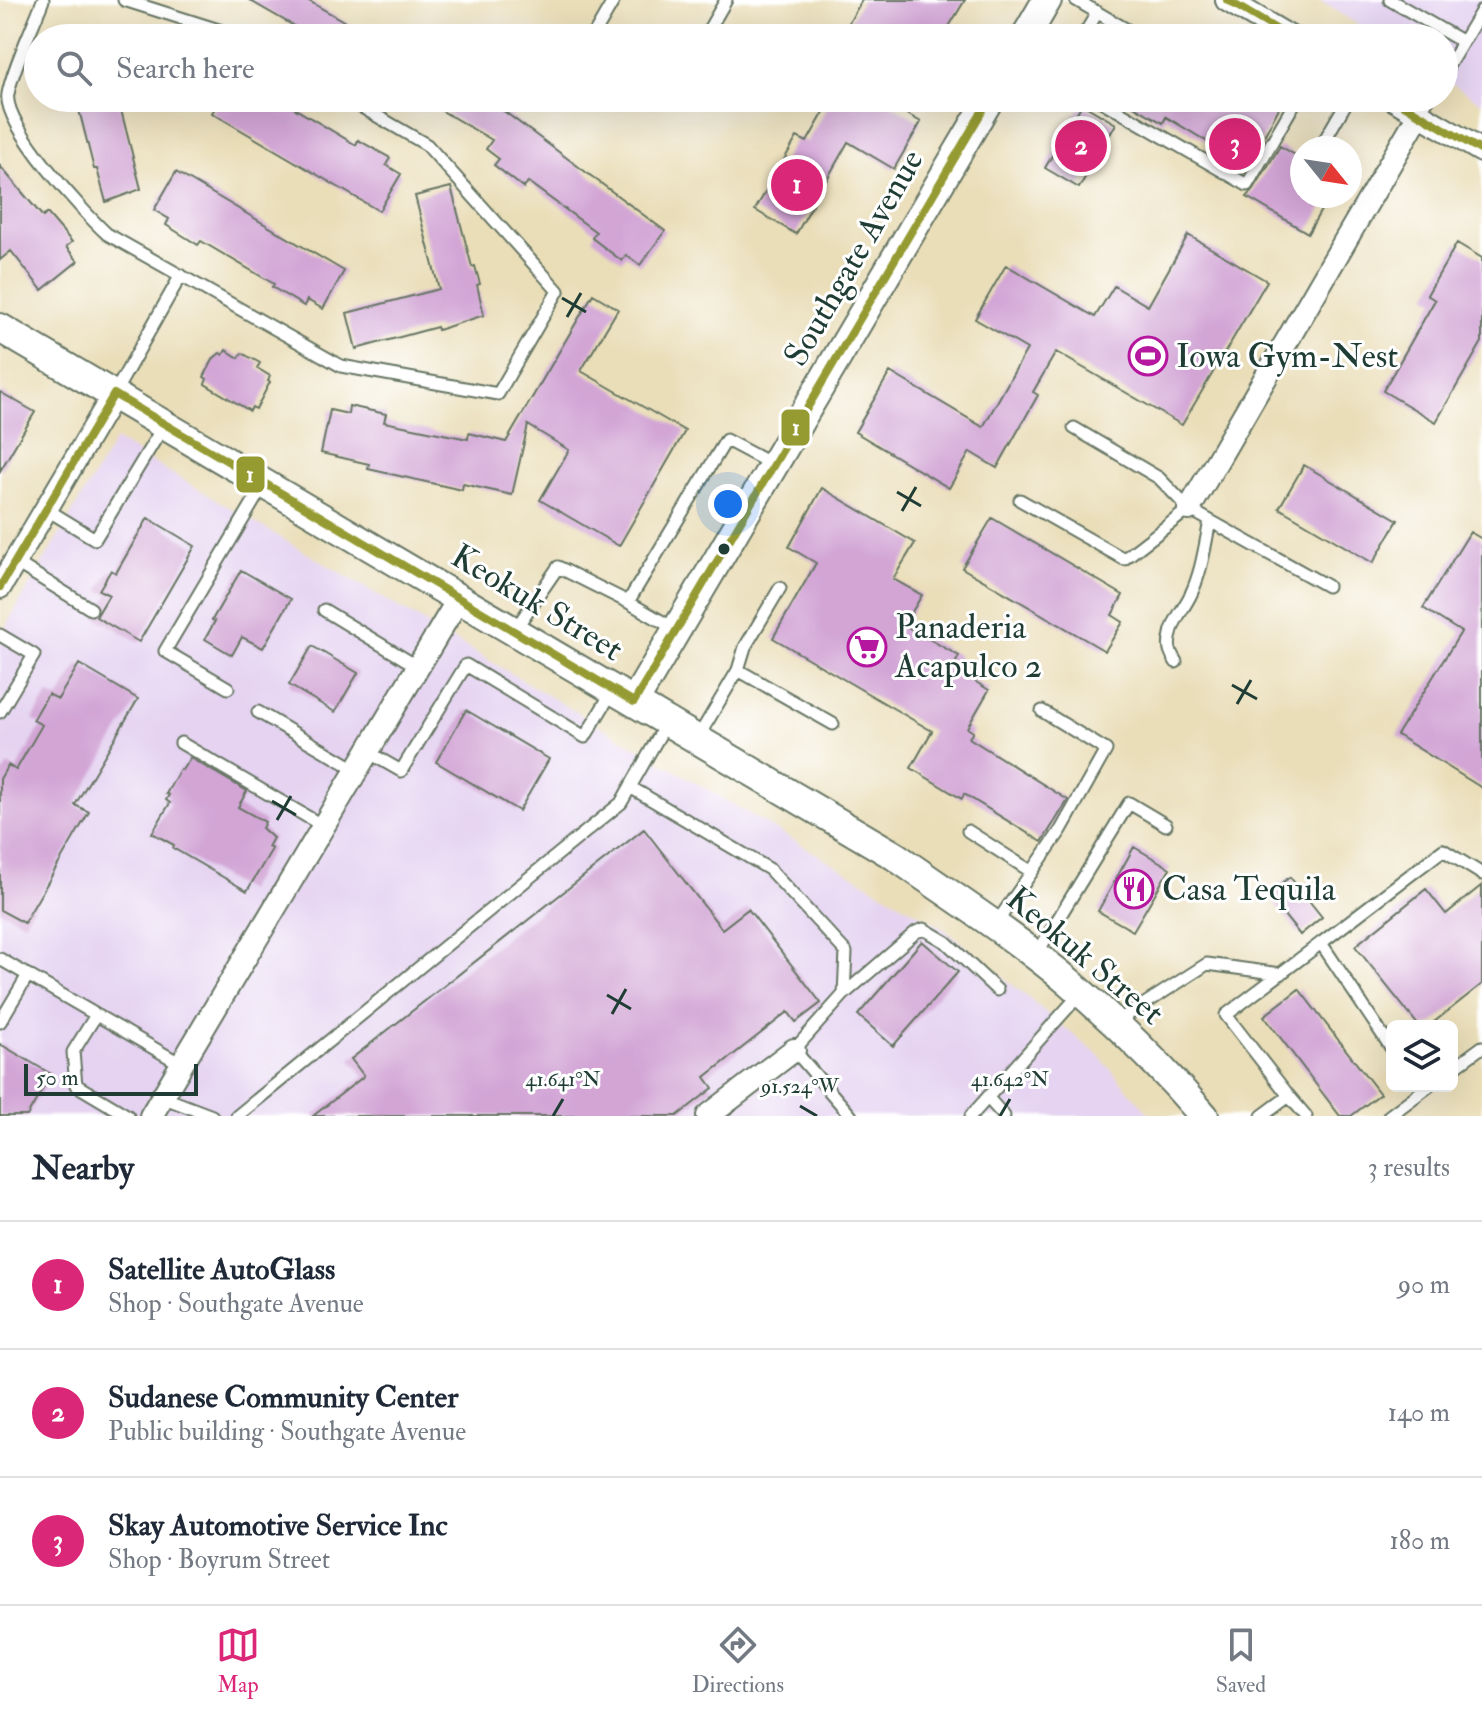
<!DOCTYPE html>
<html lang="en">
<head>
<meta charset="utf-8">
<style>
	:root { --surface:#fff; --page:#f6f6f7; --text:#1f2937; --muted:#747a83; --line:#e0e1e3; --accent:#db2777 }
	body { margin:0; font-family:"IM FELL Double Pica",serif; background:var(--page); color:var(--text) }
	.controls { position:absolute; right:24px; bottom:24px; display:grid; overflow:hidden; border-radius:12px; box-shadow:0 8px 32px #0002 }
	.controls button { width:72px; height:72px; display:grid; place-items:center; padding:0; border:0; border-bottom:2px solid var(--line); background:var(--surface); color:var(--text); font:40px sans-serif }
	.compass { position:absolute; left:1290px; top:136px; width:72px; height:72px; border-radius:50%; background:var(--surface); box-shadow:0 8px 32px #0002; rotate:120deg }
	.scale { position:absolute; left:24px; bottom:20px; width:174px; box-sizing:border-box; padding-left:8px; border:4px solid #1f3d34; border-top:0; font-size:22px; line-height:28px; white-space:nowrap; color:#1f3d34; -webkit-text-stroke:6px #fff; paint-order:stroke }
	.you { position:absolute; left:728px; top:504px; width:28px; height:28px; margin:-20px; border:6px solid #fff; border-radius:50%; background:#1a73e8; box-shadow:0 0 0 12px #1a73e833 }
	.badge { display:grid; place-items:center; width:52px; height:52px; border-radius:50%; background:var(--accent); color:#fff; font-size:26px; font-weight:700 }
	.pin { position:absolute; translate:-50% -50%; border:4px solid #fff; box-shadow:0 2px 8px #0006 }
	.list { margin:0; padding:0; list-style:none }
	h2 { display:flex; justify-content:space-between; align-items:center; height:104px; margin:0; padding:0 32px; font-size:34px }
	h2 small { font-size:26px; font-weight:400; color:var(--muted) }
	.list li { display:grid; grid-template-columns:52px 1fr auto; gap:24px; align-items:center; box-sizing:border-box; height:128px; padding:0 32px; border-top:2px solid var(--line) }
	.list b { display:block; font-size:30px; white-space:nowrap }
	.list p { margin:0; font-size:26px; white-space:nowrap; color:var(--muted) }
	.list em { font-size:26px; font-style:normal; color:var(--muted) }
	.icon { flex:none; width:44px; height:44px; fill:none; stroke:currentColor; stroke-width:2; stroke-linecap:round; stroke-linejoin:round }
	.map { position:relative; flex:none; width:1482px; height:1116px; overflow:hidden }
	.search { position:absolute; background:var(--surface); box-shadow:0 8px 32px #0002; left:24px; right:24px; top:24px; height:88px; display:flex; align-items:center; gap:20px; box-sizing:border-box; padding:0 28px; border-radius:44px; color:var(--muted); font-size:30px }
	.sheet { height:488px; background:var(--surface) }
	nav { display:flex; justify-content:space-around; align-items:center; box-sizing:border-box; height:112px; border-top:2px solid var(--line); background:var(--surface); font-size:22px; color:var(--muted) }
	nav a { display:grid; justify-items:center; gap:4px }
	nav .on { color:var(--accent) }
	.map>svg:first-child { display:block }
	.built { fill:#e5d3f1 }
	.building { fill:#d2a5d5 }
	.lines { fill:none; stroke-linecap:round; stroke-linejoin:round }
	.service-casing { stroke:#667563; stroke-width:15 }
	.minor-casing { stroke:#667563; stroke-width:26 }
	.tertiary-casing { stroke:#667563; stroke-width:32 }
	.service { stroke:#fff; stroke-width:11 }
	.minor { stroke:#fff; stroke-width:22 }
	.tertiary { stroke:#fff; stroke-width:28 }
	.bus-1-casing { stroke:#fff; stroke-width:14 }
	.bus-1 { stroke:#959b31; stroke-width:8 }
	.ticks { fill:none; stroke:#1f3d34; stroke-width:3 }
	.bus-dot { fill:#1f3d34; stroke:#fff; stroke-width:3 }
	.labels { text-anchor:middle; dominant-baseline:central; stroke-width:6; stroke-linejoin:round; paint-order:stroke }
	.street-label { font-size:34px; fill:#1f3d34; stroke:#fff }
	.poi-label { font-size:34px; fill:#1f3d34; stroke:#fff; text-anchor:start }
	.ticks-label { font-size:20px; text-anchor:middle; fill:#1f3d34; stroke:#fff; stroke-width:6; stroke-linejoin:round; paint-order:stroke }
	.line-badge { stroke:#fff; stroke-width:3 }
	.badge-label { font-size:22px; text-anchor:middle; font-weight:bold; fill:#fff }
</style>
</head>
<body>
<div class="map">
<svg width="1482" height="1116" viewBox="0 0 1482 1116">
	<rect width="100%" height="100%" fill="#fff"/>
	<filter id="ink" filterUnits="userSpaceOnUse"><feTurbulence type="fractalNoise" baseFrequency=".0125" numOctaves="2"/><feDisplacementMap in="SourceGraphic" scale="16" xChannelSelector="R" yChannelSelector="G"/><feConvolveMatrix kernelMatrix="1 2 1 2 8 2 1 2 1" color-interpolation-filters="sRGB"/></filter>
	<filter id="wash" filterUnits="userSpaceOnUse"><feTurbulence type="fractalNoise" baseFrequency=".006" numOctaves="4" result="noise"/><feDisplacementMap in="SourceGraphic" scale="32" xChannelSelector="R" yChannelSelector="G"/><feGaussianBlur stdDeviation="1.8" result="paint"/><feColorMatrix in="noise" values="0 0 0 0 0 0 0 0 0 0 0 0 0 0 0 0 0 1.4 0 .05"/><feComposite in="paint" operator="in"/></filter>
	<g filter="url(#wash)">
		<rect width="100%" height="100%" fill="#eadeb9"/>
		<path class="built" d="M1319,0H1482V103L1444,79V38H1379Z
			M115,440L944,929L1098,1055L1151,1116H0V636Z"/>
		<g id="blocks">
			<path class="building" d="M249,0H307L373,38H315Z
				M862,0H965L942,38H863L846,28Z
				M76,98H118L141,189L106,202L97,169H94Z
				M221,98H277L356,145L358,140L390,158L386,165L401,174L379,211L212,113Z
				M420,98H480L505,112L665,231L640,265L626,255L622,261L592,238L596,232L528,182L524,188L494,165L499,159L486,149L492,140Z
				M832,98H879L921,122L894,169L848,142L796,234L755,210L797,137L807,142Z
				M1120,98H1268L1280,106L1248,166L1166,117L1163,123Z
				M1082,104L1116,124L1079,188L1045,168Z
				M1280,146L1302,159V196H1329L1308,233L1247,197L1254,189Z
				M0,166L43,217L47,213L72,242L66,247L78,261L42,290L11,251L0,260Z
				M176,172L344,271L323,309L307,300L304,306L272,287L274,284L201,241L198,245L166,225L169,219L154,210Z
				M451,187L472,267L475,266L480,284L477,285L484,315L438,330L437,327L356,349L347,313L439,289L415,196Z
				M1188,235L1267,281L1182,425L1056,352L1033,392L1038,395L997,468L970,452L949,488L855,432L890,372L983,427L1027,349L975,319L1006,265L1095,317L1114,286L1148,306Z
				M1457,243L1482,258V342L1436,422L1383,391L1435,300L1427,295Z
				M593,294L618,309L581,371L685,431L619,546L540,500L569,450L528,425L512,495L463,484L462,490L368,469L369,464L321,453L330,410L348,414L349,406L386,414L384,422L468,439L469,433L506,442Z
				M226,350L239,358L242,353L260,363L257,368L270,376L268,381L270,382L256,409L252,407L250,411L205,384L207,379L204,377L214,358L220,353L223,355Z
				M0,392L35,412L0,471Z
				M1304,465L1398,520L1373,563L1279,508Z
				M822,488L915,543L893,579L922,595L904,625L959,656L953,668L989,690L967,728L973,732L969,738L1068,800L1042,842L964,794L962,799L911,768L932,731L773,638L816,563L789,547Z
				M148,518L195,546L139,642L96,617L109,595L99,590L111,570L116,573Z
				M992,518L1123,595L1112,615L1123,622L1105,651L962,568Z
				M1470,532L1482,539V788L1397,735L1461,632L1423,608Z
				M241,570L291,599L263,648L242,637L232,655L205,639L215,621L212,620Z
				M312,646L358,673L335,712L289,685Z
				M79,664L138,699L75,805L89,812L24,923L0,910V779L8,765L16,770L42,725L33,720L48,694L58,699Z
				M466,710L549,759L519,811L436,762Z
				M190,758L247,791L238,807L265,822L262,828L273,838L268,847L272,849L247,891L173,848L174,845L152,833L170,803L166,800L169,795L166,794L180,769L182,770Z
				M644,829L722,929L748,909L821,1003L796,1022L788,1012L705,1077L713,1088L677,1116H313L364,1076L351,1059Z
				M1134,847L1170,868L1133,931L1098,911Z
				M1290,877L1322,917L1300,935L1267,894Z
				M1482,885V984L1429,1026H1419L1355,946L1426,889L1446,914Z
				M922,941L958,972L893,1046L858,1015Z
				M1299,989L1380,1094L1351,1116H1340L1264,1016Z
				M0,1044L51,1074L27,1116H0Z"/>
		</g>
	</g>
	<g filter="url(#ink)">
		<use href="#blocks" fill-opacity="0" stroke="#667563" stroke-width="2"/>
		<g class="lines">
			<defs>
				<path id="service" d="M43,0C33,27 13,67 8,94C2,124 84,213 107,234L341,366L498,394L558,291L427,145L346,98
					M124,0L244,38
					M1076,0L1141,38
					M1390,0L1463,42
					M592,38L614,0
					M704,38L726,0
					M1082,38L1097,13
					M1444,73L1482,10
					M613,98L627,102L654,98
					M1096,98L1247,185L1294,104L1284,98
					M1419,114L1429,98
					M1320,148L1349,98
					M114,394L181,275
					M1074,428L1159,478L1189,509L1327,586
					M1020,500L1124,559L1189,509
					M46,509L95,539L164,425
					M15,562L91,609
					M628,602L675,629
					M324,610L418,667
					M514,631L558,567L628,602L726,440L773,465
					M0,635L34,655L0,712
					M1176,662C1171,653 1168,649 1170,639C1172,621 1184,609 1191,594C1202,571 1205,545 1210,521
					M738,670L745,647L780,588
					M228,688L165,651L264,484
					M258,712L357,770
					M697,739L738,670L833,724
					M181,743L323,826
					M368,752L401,771L466,665L585,737L613,690
					M630,787L769,869L846,952L844,994L794,1050L851,1116
					M968,831L1032,872
					M995,925L1061,830L1106,750L1042,711
					M1321,943L1443,850L1482,874
					M1036,955L1129,803L1166,825
					M0,959L181,1064
					M844,994L916,932L924,929L946,942L997,990
					M96,1015L73,1052L76,1085L128,1116
					M0,1022L28,975
					M1115,1023L1207,964L1281,974
					M1452,1069L1482,1047
					M1289,1096L1226,1015L1321,943L1392,1049
					M162,1097L212,1116
					M988,1098L1004,1116
					M237,1116L621,803L667,722
					M971,1116L1080,994
					M1262,1116L1289,1096L1306,1116
					M1389,1116L1429,1086"/>
				<path id="minor" d="M1227,0L1291,38
					M1392,98L1482,151
					M1189,509L1419,114
					M0,587L114,394
					M151,1116L459,598
					M708,1116L794,1050"/>
				<path id="tertiary" d="M1025,38L1047,0
					M0,328L895,856C953,897 1014,936 1069,982C1117,1023 1163,1068 1204,1116
					M634,702L990,98"/>
			</defs>
			<use href="#service" class="service-casing"/>
			<use href="#minor" class="minor-casing"/>
			<use href="#tertiary" class="tertiary-casing"/>
			<use href="#service" class="service"/>
			<use href="#minor" class="minor"/>
			<use href="#tertiary" class="tertiary"/>
			<defs>
				<path id="bus-1" d="M1227,0L1291,38
					M1392,98L1482,151
					M0,587L114,394L634,702L990,98"/>
			</defs>
			<use href="#bus-1" class="bus-1-casing"/>
			<use href="#bus-1" class="bus-1"/>
		</g>
	</g>
	<path class="ticks" d="M562,298L586,312M567,317L581,293M897,492L921,506M902,511L916,487M1232,685L1257,699M1237,704L1251,680M272,801L296,815M277,820L291,796M607,995L631,1009M612,1014L626,989M800,1106L817,1116M553,1116L563,1099M1000,1116L1010,1099"/>
	<defs>
		<symbol id="stadium-ring" viewBox="-11 -11 22 22"><circle r="9.5" fill="#fff" stroke="#b5179e" stroke-width="1.5"/><path d="M0-5a6.5 5 0 1 0 0 10a6.5 5 0 1 0 0-10ZM-3.5-1.8h7v3.6h-7Z" fill="#b5179e"/></symbol>
		<symbol id="supermarket-ring" viewBox="-11 -11 22 22"><circle r="9.5" fill="#fff" stroke="#b5179e" stroke-width="1.5"/><path d="M-6-5.5h2.5l.6 2H6L4.5 2H-2.5L-4.4-4H-6ZM-1.5 3.2a1.3 1.3 0 1 0 .1 0ZM3 3.2a1.3 1.3 0 1 0 .1 0Z" fill="#b5179e"/></symbol>
		<symbol id="restaurant-ring" viewBox="-11 -11 22 22"><circle r="9.5" fill="#fff" stroke="#b5179e" stroke-width="1.5"/><path d="M-5-6h1v4h1v-4h1v4h1v-4h1v5L-1.5 .5V6h-2V.5L-5-1ZM5-6V6H3V1.5H1.5Q1.5-4 5-6Z" fill="#b5179e"/></symbol>
	</defs>
	<g fill-rule="evenodd">
		<use href="#stadium-ring" x="1126" y="334" width="44" height="44"/>
		<use href="#supermarket-ring" x="845" y="625" width="44" height="44"/>
		<use href="#restaurant-ring" x="1112" y="867" width="44" height="44"/>
	</g>
	<circle class="bus-dot" cx="724" cy="549" r="7"/>
	<g class="labels">
		<g class="street-label">
			<text transform="translate(854 258) rotate(-60)">Southgate Avenue</text>
			<text transform="translate(537 603) rotate(31)">Keokuk Street</text>
			<text transform="translate(1085 956) rotate(40)">Keokuk Street</text>
		</g>
		<g class="poi-label">
			<text x="1176" y="356">Iowa Gym-Nest</text>
			<text x="895" y="627">Panaderia<tspan x="895" dy="39">Acapulco 2</tspan></text>
			<text x="1162" y="889">Casa Tequila</text>
		</g>
	</g>
	<g class="ticks-label">
		<text x="563" y="1086">41.641°N</text>
		<text x="1010" y="1086">41.642°N</text>
		<text x="800" y="1093">91.524°W</text>
	</g>
	<g class="line-badge">
		<rect x="780" y="408" width="31" height="39" rx="8" fill="#959b31"/>
		<rect x="235" y="455" width="31" height="39" rx="8" fill="#959b31"/>
	</g>
	<g class="badge-label">
		<text x="796" y="435">1</text>
		<text x="250" y="482">1</text>
	</g>
</svg>
<div class="controls">
<button><svg class="icon" aria-label="layers" viewBox="0 0 24 24"><path d="M12 4l9 5-9 5-9-5zM3 14l9 5 9-5"/></svg></button>
</div>
<svg class="compass" viewBox="-18 -18 36 36"><path d="M0-13l5 13h-10z" fill="#e53935"/><path d="M0 13l5-13h-10z" fill="#747a83"/></svg>
<div class="scale">50 m</div>
<div class="you"></div>
<div class="pin badge" style="left:797px;top:185px">1</div>
<div class="pin badge" style="left:1081px;top:146px">2</div>
<div class="pin badge" style="left:1235px;top:144px">3</div>
<div class="search"><svg class="icon" aria-label="search" viewBox="0 0 24 24"><circle cx="10" cy="10" r="6"/><path d="M15 15l6 6"/></svg>Search here</div>
</div>
<section class="sheet">
<h2>Nearby<small>3 results</small></h2>
<ul class="list">
<li><span class="badge">1</span><div><b>Satellite AutoGlass</b><p>Shop · Southgate Avenue</p></div><em>90 m</em></li>
<li><span class="badge">2</span><div><b>Sudanese Community Center</b><p>Public building · Southgate Avenue</p></div><em>140 m</em></li>
<li><span class="badge">3</span><div><b>Skay Automotive Service Inc</b><p>Shop · Boyrum Street</p></div><em>180 m</em></li>
</ul>
</section>
<nav>
<a class="on"><svg class="icon" aria-label="map" viewBox="0 0 24 24"><path d="M3 6l6-2 6 2 6-2v14l-6 2-6-2-6 2zM9 4v14M15 6v14"/></svg>Map</a>
<a><svg class="icon" aria-label="directions" viewBox="0 0 24 24"><path d="M12 3l9 9-9 9-9-9zM9 14v-3h6M13 9l2 2-2 2"/></svg>Directions</a>
<a><svg class="icon" aria-label="saved" viewBox="0 0 24 24"><path d="M7 4h10v16l-5-4-5 4z"/></svg>Saved</a>
</nav>
</body>
</html>
